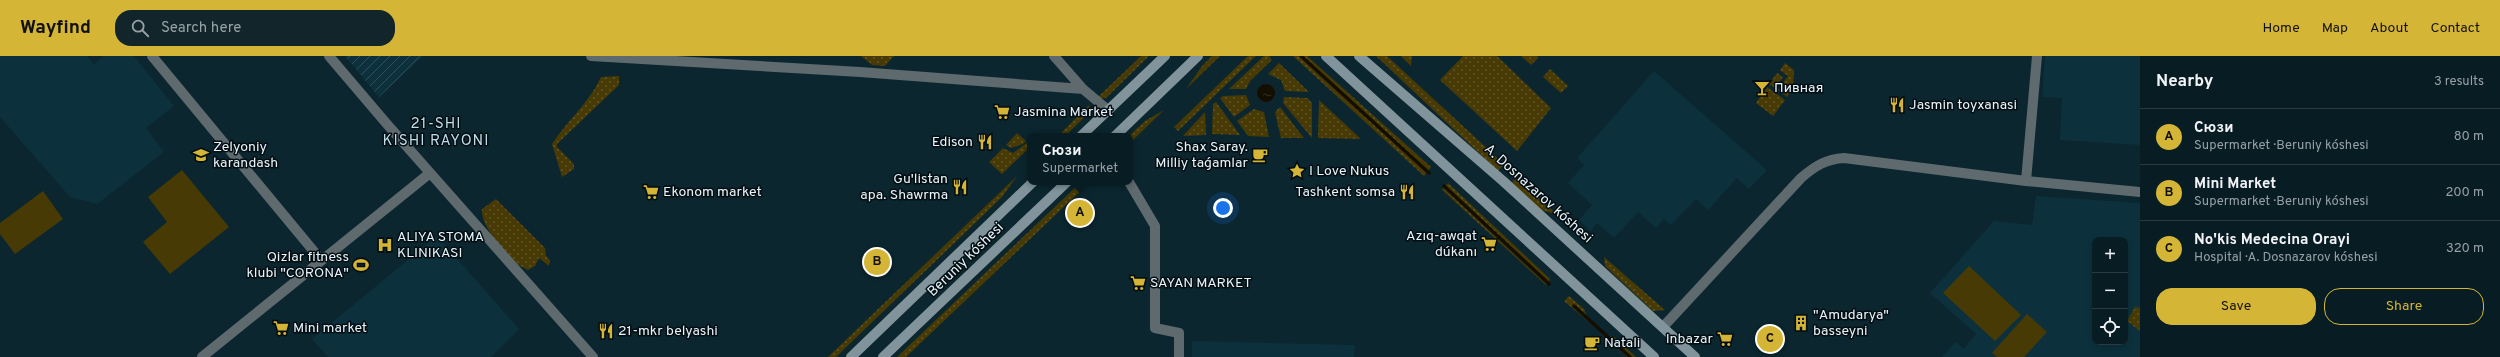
<!DOCTYPE html>
<html lang="en">
<head>
<meta charset="utf-8">
<style>
	:root { --surface:#081c23; --page:#11252b; --text:#f1f3f6; --muted:#98a1a6; --line:#293a41; --accent:#d5b535 }
	body { margin:0; font-family:Overpass,sans-serif; background:var(--page); color:var(--text) }
	.controls { position:absolute; right:12px; bottom:12px; display:grid; overflow:hidden; border-radius:8px; box-shadow:0 2px 6px #0003 }
	.controls button { width:36px; height:36px; display:grid; place-items:center; padding:0; border:0; border-bottom:1px solid var(--line); background:var(--surface); color:var(--text); font:20px sans-serif }
	.you { position:absolute; left:1223px; top:152px; width:14px; height:14px; margin:-10px; border:3px solid #fff; border-radius:50%; background:#1a73e8; box-shadow:0 0 0 6px #1a73e833 }
	.badge { display:grid; place-items:center; width:26px; height:26px; border-radius:50%; background:var(--accent); color:#111; font-size:13px; font-weight:700 }
	.pin { position:absolute; translate:-50% -50%; border:2px solid #fff; box-shadow:0 1px 4px #0006 }
	.popup { position:absolute; left:1027px; top:77px; width:106px; height:52px; box-sizing:border-box; display:grid; place-content:center; border-radius:8px; background:var(--surface); filter:drop-shadow(0 1px 3px #0005); font-size:13px; white-space:nowrap; color:var(--muted) }
	.popup b { font-size:15px; color:var(--text) }
	.popup::after { content:''; position:absolute; left:50%; top:100%; margin-left:-8px; border:8px solid transparent; border-top-color:var(--surface) }
	.list { margin:0; padding:0; list-style:none }
	h2 { display:flex; justify-content:space-between; align-items:center; height:52px; margin:0; padding:0 16px; font-size:17px }
	h2 small { font-size:13px; font-weight:400; color:var(--muted) }
	.list li { display:grid; grid-template-columns:26px 1fr auto; gap:12px; align-items:center; box-sizing:border-box; height:56px; padding:0 16px; border-top:1px solid var(--line) }
	.list b { display:block; font-size:15px; white-space:nowrap }
	.list p { margin:0; font-size:13px; white-space:nowrap; color:var(--muted) }
	.list em { font-size:13px; font-style:normal; color:var(--muted) }
	.actions { display:flex; gap:8px; padding:12px 16px }
	.actions a { flex:1; padding:9px 0; border:1px solid var(--accent); border-radius:16px; text-align:center; font-size:14px; color:var(--accent) }
	.actions .main { background:var(--accent); color:#111 }
	.icon { flex:none; width:22px; height:22px; fill:none; stroke:currentColor; stroke-width:2; stroke-linecap:round; stroke-linejoin:round }
	.map { position:relative; flex:none; width:2140px; height:301px; overflow:hidden }
	header { display:flex; align-items:center; gap:24px; box-sizing:border-box; height:56px; padding:0 20px; background:var(--accent); color:#111 }
	header strong { font-size:19px }
	nav { display:flex; gap:22px; margin-inline-start:auto; font-size:14px }
	.search { width:280px; height:36px; background:var(--page); display:flex; align-items:center; gap:10px; box-sizing:border-box; padding:0 14px; border-radius:16px; color:var(--muted); font-size:15px }
	main { display:flex }
	aside { flex:1; background:var(--surface) }
	.map>svg:first-child { display:block }
	.built { fill:#0c313d; fill-rule:evenodd }
	.industrial { fill:url(#industrial-furrows) }
	.green { fill:url(#green-dots) }
	.pitch { fill:#473a04 }
	.water { fill:url(#water-ripples) }
	.lines { fill:none; stroke-linecap:round; stroke-linejoin:round }
	.stream { stroke:#140e00; stroke-width:3.5 }
	.street { stroke:#5f6a6f; stroke-width:10 }
	.secondary { stroke:#81949b; stroke-width:10 }
	.labels { text-anchor:middle; dominant-baseline:central; stroke-width:3; stroke-linejoin:round; paint-order:stroke }
	.poi-label { font-size:14px; fill:#e6f5fc; stroke:#040d11; text-anchor:start }
	.street-label { font-size:14px; fill:#e6f5fc; stroke:#040d11 }
	.neighbourhood-label { font-size:15px; letter-spacing:1px; fill:#bfdde9; stroke:#040d11 }
</style>
</head>
<body>
<header>
<strong>Wayfind</strong>
<div class="search"><svg class="icon" aria-label="search" viewBox="0 0 24 24"><circle cx="10" cy="10" r="6"/><path d="M15 15l6 6"/></svg>Search here</div>
<nav><a>Home</a><a>Map</a><a>About</a><a>Contact</a></nav>
</header>
<main>
<div class="map">
<svg width="2140" height="301" viewBox="0 0 2140 301">
	<defs>
		<pattern id="industrial-furrows" width="10" height="10" patternUnits="userSpaceOnUse"><rect width="10" height="10" fill="#0c313d"/><path d="M-1 1l2-2M0 10L10 0M9 11l2-2" fill="none" stroke="#2f4f5a"/></pattern>
		<pattern id="green-dots" width="8" height="8" patternUnits="userSpaceOnUse"><rect width="8" height="8" fill="#473a04"/><path d="M2 2h.1M6 6h.1" fill="none" stroke="#62572a" stroke-width="1.8" stroke-linecap="round"/></pattern>
		<pattern id="water-ripples" width="26" height="14" patternUnits="userSpaceOnUse"><rect width="26" height="14" fill="#140e00"/><path d="M2 4q2-2 4 0t4 0M15 11q2-2 4 0t4 0" fill="none" stroke="#363226"/></pattern>
	</defs>
	<rect width="100%" height="100%" fill="#0b262f"/>
	<path class="built" d="M0,0H87L94,8L104,0H134L174,50L146,72L164,96L97,148L70,141L0,61Z
		M2045,0H2140V89L2060,84L2062,42L2042,41Z
		M1654,15L1767,114L1749,133L1737,122L1708,154L1696,143L1671,169L1664,163L1656,172L1638,156L1614,182L1597,167L1591,175L1579,164L1592,149L1568,127L1584,109L1577,102Z
		M2036,140L2140,147V301H1942L1956,286L1964,293L1976,278L1930,237L1994,165L2032,169ZM2095,184H2125V286H2095Z
		M437,180L519,273L491,301H328L312,283Z
		M1192,285L1355,289L1354,301H1192Z"/>
	<path class="industrial" d="M345,0H423L379,41Z"/>
	<path class="green" d="M861,0H894L885,10L872,9Z
		M1141,0H1149L1106,42H1097Z
		M1212,0H1220L1186,33L1202,10Z
		M1248,0H1256L1178,75L1174,71Z
		M1264,0H1269L1272,4L1250,25L1246,33H1229Z
		M1293,0H1307L1431,111L1424,120Z
		M1376,0H1387L1504,108L1498,115Z
		M1401,0H1412L1411,10Z
		M1463,0H1497L1551,52L1517,95L1440,24Z
		M1521,0H1537L1538,2L1531,9Z
		M1279,7L1309,36L1285,35L1281,24L1268,18Z
		M1785,7L1794,14L1793,32L1787,41L1778,34L1788,20L1780,14Z
		M1550,13L1568,30L1561,37L1543,21Z
		M1777,17L1783,21L1775,32L1769,28Z
		M619,20V29L557,88V91L574,108V113L562,121L552,88C567,65 589,47 601,21Z
		M1767,31L1785,44L1773,60L1756,47Z
		M1246,39L1250,49L1234,61L1220,42L1223,40Z
		M1284,41L1308,42L1312,47V82L1283,47Z
		M1319,44L1361,83L1318,82Z
		M1216,46L1240,79L1212,78L1213,48Z
		M1089,49L1090,56L1065,80H1058Z
		M1280,51L1304,82H1281L1275,56Z
		M1254,53L1264,56L1269,81L1248,80L1237,65Z
		M1164,54L1130,87L1129,80L1145,65Z
		M1205,56L1206,79L1183,80Z
		M1017,77L1026,85L1023,88L1011,92L1006,89Z
		M1028,86L1030,91L1002,118L989,106L1003,92L1013,97Z
		M1017,120L1002,141L836,301H828Z
		M1515,121L1558,159L1539,153L1512,127Z
		M1081,126H1090L906,301H897Z
		M1448,127L1550,223L1546,229L1442,134Z
		M496,143L545,192L546,200L550,204L549,210L539,202L535,210L528,214C523,211 518,209 514,206C503,197 480,167 482,153Z
		M1604,201L1665,254L1653,255L1605,210Z
		M1569,240L1584,253L1589,266L1564,245Z
		M2135,251L2140,252V275L2127,265Z
		M1602,278L1614,281L1636,301H1627Z"/>
	<path class="pitch" d="M182,114L229,171L170,218L143,186L167,166L148,141Z
		M43,135L63,163L15,198L0,178V167Z
		M1969,210L2021,259L1995,285L1943,237Z
		M2027,258L2047,276L2024,301H1997L1992,297Z"/>
	<path class="water" d="M1257 37a9 9 0 1 1 18 0a9 9 0 1 1-18 0Z"/>
	<g class="lines">
		<path class="stream" d="M1301,0L1429,117
			M1444,130L1549,228
			M1574,250L1630,301"/>
		<path class="street" d="M152,0L321,204
			M329,0L386,67L593,301
			M591,0L860,16L1083,33L1108,54
			M1054,0L1083,33
			M2026,125L2037,0
			M1129,126L1155,170V272L1179,277V301
			M1663,271L1801,122C1815,110 1826,103 1844,102L2026,125L2140,136
			M202,301L430,117"/>
		<path class="secondary" d="M1326,0L1654,301
			M1359,0L1503,125L1695,301
			M1081,80L1165,0
			M1115,80L1198,0
			M851,301L1033,126
			M883,301L1067,126"/>
	</g>
	<defs>
		<symbol id="bar-bare" viewBox="-9 -9 18 18"><path d="M-6-5H6L.8 .8V4.5H3.5V6h-7V4.5H-.8V.8Z" fill="#d5b535" stroke="#040d11" stroke-width="2.5" paint-order="stroke"/></symbol>
		<symbol id="restaurant-bare" viewBox="-9 -9 18 18"><path d="M-5-6h1v4h1v-4h1v4h1v-4h1v5L-1.5 .5V6h-2V.5L-5-1ZM5-6V6H3V1.5H1.5Q1.5-4 5-6Z" fill="#d5b535" stroke="#040d11" stroke-width="2.5" paint-order="stroke"/></symbol>
		<symbol id="supermarket-bare" viewBox="-9 -9 18 18"><path d="M-6-5.5h2.5l.6 2H6L4.5 2H-2.5L-4.4-4H-6ZM-1.5 3.2a1.3 1.3 0 1 0 .1 0ZM3 3.2a1.3 1.3 0 1 0 .1 0Z" fill="#d5b535" stroke="#040d11" stroke-width="2.5" paint-order="stroke"/></symbol>
		<symbol id="school-bare" viewBox="-9 -9 18 18"><path d="M0-5L7-2L0 1L-7-2ZM-4 1L0 2.5L4 1V4Q0 6-4 4Z" fill="#d5b535" stroke="#040d11" stroke-width="2.5" paint-order="stroke"/></symbol>
		<symbol id="cafe-bare" viewBox="-9 -9 18 18"><path d="M-5.5-4.5H6V0H3Q3 3.5 0 3.5H-2.5Q-5.5 3.5-5.5 0ZM3-3.2v2h1.7v-2ZM-6 4.5H4V6H-6Z" fill="#d5b535" stroke="#040d11" stroke-width="2.5" paint-order="stroke"/></symbol>
		<symbol id="sight-bare" viewBox="-9 -9 18 18"><path d="M0-6L1.8-2.2L6-1.7L2.9 1.2L3.7 5.4L0 3.3L-3.7 5.4L-2.9 1.2L-6-1.7L-1.8-2.2Z" fill="#d5b535" stroke="#040d11" stroke-width="2.5" paint-order="stroke"/></symbol>
		<symbol id="hospital-bare" viewBox="-9 -9 18 18"><path d="M-5-5h3v3.5h4V-5h3V5h-3V1.5h-4V5h-3Z" fill="#d5b535" stroke="#040d11" stroke-width="2.5" paint-order="stroke"/></symbol>
		<symbol id="stadium-bare" viewBox="-9 -9 18 18"><path d="M0-5a6.5 5 0 1 0 0 10a6.5 5 0 1 0 0-10ZM-3.5-1.8h7v3.6h-7Z" fill="#d5b535" stroke="#040d11" stroke-width="2.5" paint-order="stroke"/></symbol>
		<symbol id="building-bare" viewBox="-9 -9 18 18"><path d="M-4-6H4V6H1V3H-1V6H-4ZM-2.5-4.3h1.7v1.8h-1.7ZM.8-4.3h1.7v1.8H.8ZM-2.5-1h1.7V.8h-1.7ZM.8-1h1.7V.8H.8Z" fill="#d5b535" stroke="#040d11" stroke-width="2.5" paint-order="stroke"/></symbol>
	</defs>
	<g fill-rule="evenodd">
		<use href="#bar-bare" x="1751" y="21" width="22" height="22"/>
		<use href="#restaurant-bare" x="1886" y="38" width="22" height="22"/>
		<use href="#supermarket-bare" x="991" y="45" width="22" height="22"/>
		<use href="#restaurant-bare" x="974" y="75" width="22" height="22"/>
		<use href="#school-bare" x="190" y="88" width="22" height="22"/>
		<use href="#cafe-bare" x="1249" y="88" width="22" height="22"/>
		<use href="#sight-bare" x="1286" y="104" width="22" height="22"/>
		<use href="#restaurant-bare" x="949" y="120" width="22" height="22"/>
		<use href="#supermarket-bare" x="640" y="125" width="22" height="22"/>
		<use href="#restaurant-bare" x="1396" y="125" width="22" height="22"/>
		<use href="#supermarket-bare" x="1478" y="177" width="22" height="22"/>
		<use href="#hospital-bare" x="374" y="178" width="22" height="22"/>
		<use href="#stadium-bare" x="350" y="198" width="22" height="22"/>
		<use href="#supermarket-bare" x="1127" y="216" width="22" height="22"/>
		<use href="#building-bare" x="1790" y="256" width="22" height="22"/>
		<use href="#supermarket-bare" x="270" y="261" width="22" height="22"/>
		<use href="#restaurant-bare" x="595" y="264" width="22" height="22"/>
		<use href="#supermarket-bare" x="1714" y="272" width="22" height="22"/>
		<use href="#cafe-bare" x="1581" y="276" width="22" height="22"/>
	</g>
	<g class="labels">
		<g class="poi-label">
			<text x="1774" y="32">Пивная</text>
			<text x="1909" y="49">Jasmin toyxanasi</text>
			<text x="1014" y="56">Jasmina Market</text>
			<text x="973" y="86" text-anchor="end">Edison</text>
			<text x="213" y="91">Zelyoniy<tspan x="213" dy="16">karandash</tspan></text>
			<text x="1248" y="91" text-anchor="end">Shax Saray.<tspan x="1248" dy="16">Milliy taǵamlar</tspan></text>
			<text x="1309" y="115">I Love Nukus</text>
			<text x="948" y="123" text-anchor="end">Gu'listan<tspan x="948" dy="16">apa. Shawrma</tspan></text>
			<text x="663" y="136">Ekonom market</text>
			<text x="1395" y="136" text-anchor="end">Tashkent somsa</text>
			<text x="1477" y="180" text-anchor="end">Azıq-awqat<tspan x="1477" dy="16">dúkanı</tspan></text>
			<text x="397" y="181">ALIYA STOMA<tspan x="397" dy="16">KLINIKASI</tspan></text>
			<text x="349" y="201" text-anchor="end">Qizlar fitness<tspan x="349" dy="16">klubi "CORONA"</tspan></text>
			<text x="1150" y="227">SAYAN MARKET</text>
			<text x="1813" y="259">"Amudarya"<tspan x="1813" dy="16">basseyni</tspan></text>
			<text x="293" y="272">Mini market</text>
			<text x="618" y="275">21-mkr belyashi</text>
			<text x="1713" y="283" text-anchor="end">Inbazar</text>
			<text x="1604" y="287">Natali</text>
		</g>
		<g class="street-label">
			<text transform="translate(1538 138) rotate(42)">A. Dosnazarov kóshesi</text>
			<text transform="translate(966 204) rotate(-44)">Beruniy kóshesi</text>
		</g>
		<g class="neighbourhood-label">
			<text x="436" y="68">21-SHI<tspan x="436" dy="17">KISHI RAYONI</tspan></text>
		</g>
	</g>
</svg>
<div class="controls">
<button>+</button>
<button>−</button>
<button><svg class="icon" aria-label="locate" viewBox="0 0 24 24"><circle cx="12" cy="12" r="6"/><path d="M12 2v4M12 18v4M2 12h4M18 12h4"/></svg></button>
</div>
<div class="you"></div>
<div class="pin badge" style="left:1080px;top:157px">A</div>
<div class="popup"><b>Сюзи</b>Supermarket</div>
<div class="pin badge" style="left:877px;top:206px">B</div>
<div class="pin badge" style="left:1770px;top:283px">C</div>
</div>
<aside>
<h2>Nearby<small>3 results</small></h2>
<ul class="list">
<li><span class="badge">A</span><div><b>Сюзи</b><p>Supermarket · Beruniy kóshesi</p></div><em>80 m</em></li>
<li><span class="badge">B</span><div><b>Mini Market</b><p>Supermarket · Beruniy kóshesi</p></div><em>200 m</em></li>
<li><span class="badge">C</span><div><b>No'kis Medecina Orayi</b><p>Hospital · A. Dosnazarov kóshesi</p></div><em>320 m</em></li>
</ul>
<div class="actions"><a class="main">Save</a><a>Share</a></div>
</aside>
</main>
</body>
</html>
